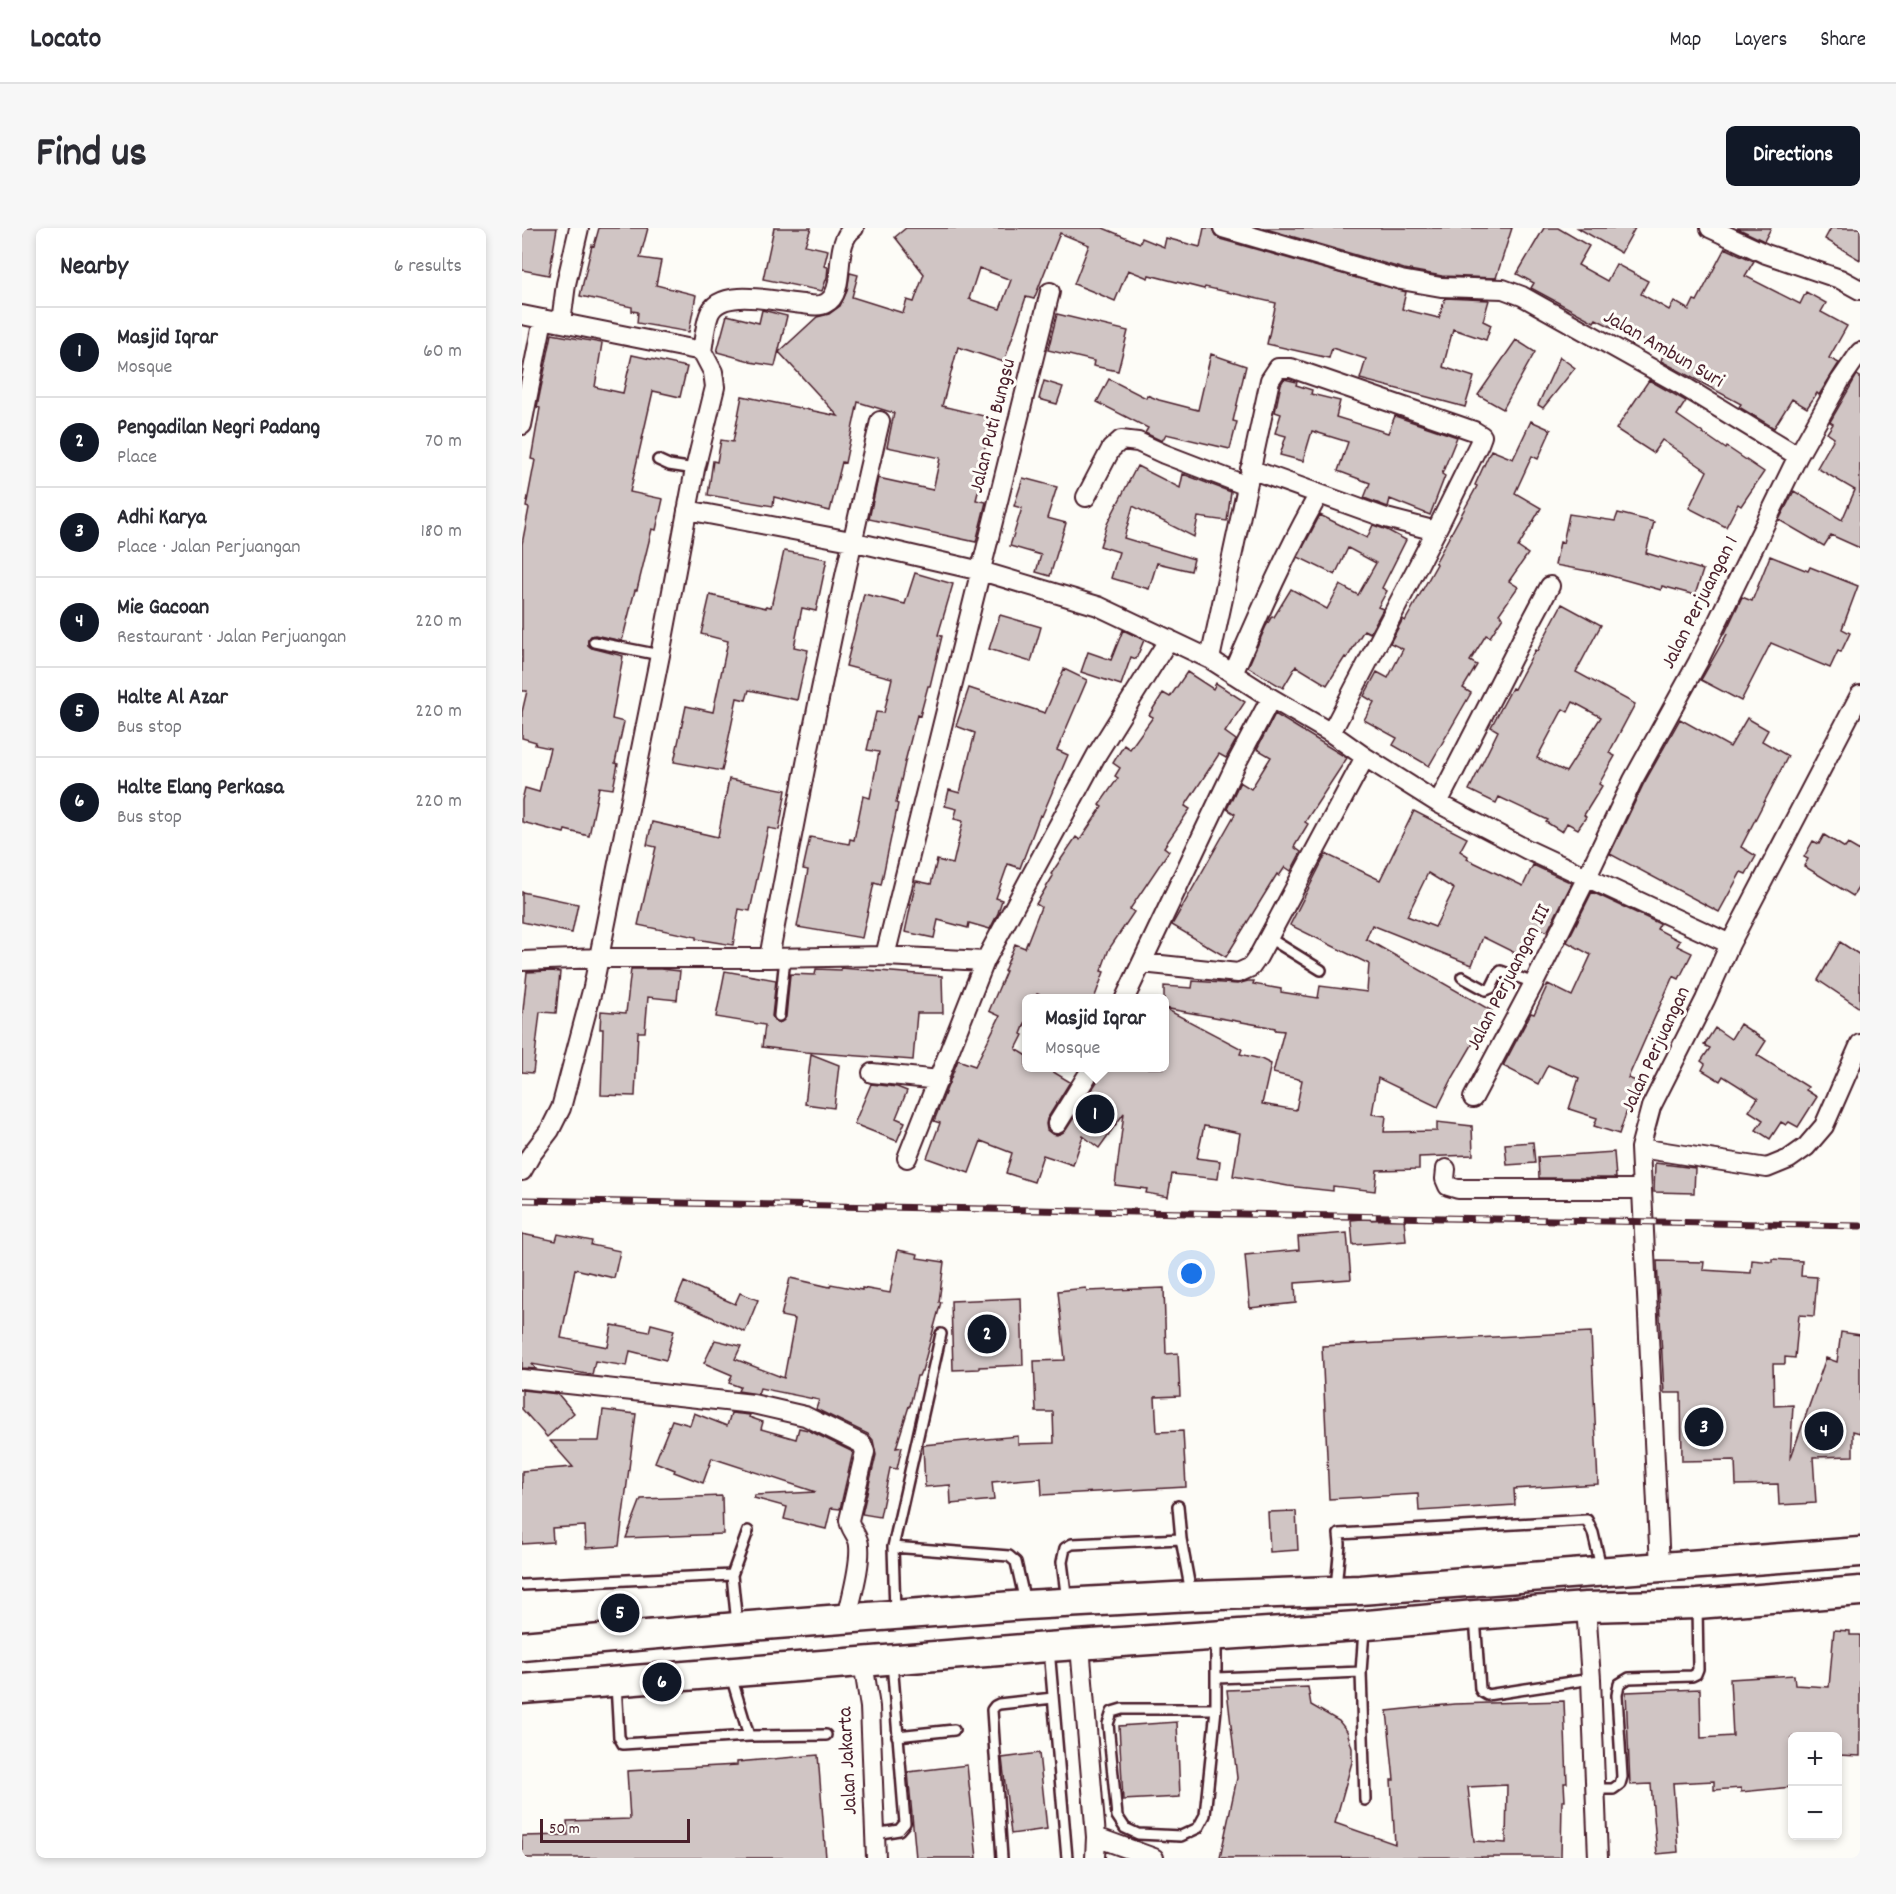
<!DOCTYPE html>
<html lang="en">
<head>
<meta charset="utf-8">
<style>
	:root { --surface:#fff; --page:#f7f7f7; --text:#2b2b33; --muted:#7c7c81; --line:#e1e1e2; --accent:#111827 }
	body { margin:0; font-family:Dekko,sans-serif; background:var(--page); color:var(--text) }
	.controls { position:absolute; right:18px; bottom:18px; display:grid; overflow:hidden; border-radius:9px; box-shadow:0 3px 9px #0003 }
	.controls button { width:54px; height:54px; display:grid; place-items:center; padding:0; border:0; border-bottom:2px solid var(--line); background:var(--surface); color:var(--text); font:30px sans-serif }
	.scale { position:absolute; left:18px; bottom:15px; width:150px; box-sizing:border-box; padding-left:6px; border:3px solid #4a1f2b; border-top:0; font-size:16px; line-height:21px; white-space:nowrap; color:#4a1f2b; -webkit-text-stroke:4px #fdfcf7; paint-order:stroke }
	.you { position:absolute; left:670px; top:1046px; width:21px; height:21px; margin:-15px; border:4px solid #fff; border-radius:50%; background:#1a73e8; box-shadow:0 0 0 9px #1a73e833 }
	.badge { display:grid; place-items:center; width:39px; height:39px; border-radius:50%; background:var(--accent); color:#fff; font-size:20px; font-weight:700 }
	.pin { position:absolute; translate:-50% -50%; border:3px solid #fff; box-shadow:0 2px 6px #0006 }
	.popup { position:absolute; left:500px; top:766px; width:147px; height:78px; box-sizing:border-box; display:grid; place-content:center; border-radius:9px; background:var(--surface); filter:drop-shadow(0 2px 4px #0005); font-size:20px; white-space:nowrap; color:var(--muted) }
	.popup b { font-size:22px; color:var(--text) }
	.popup::after { content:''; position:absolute; left:50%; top:100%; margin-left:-12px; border:12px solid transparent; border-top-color:var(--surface) }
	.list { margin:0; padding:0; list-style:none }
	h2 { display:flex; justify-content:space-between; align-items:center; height:78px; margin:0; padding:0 24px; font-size:26px }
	h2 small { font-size:20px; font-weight:400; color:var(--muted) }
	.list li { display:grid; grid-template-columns:39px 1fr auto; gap:18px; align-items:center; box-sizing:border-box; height:90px; padding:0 24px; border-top:2px solid var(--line) }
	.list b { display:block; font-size:22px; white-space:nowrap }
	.list p { margin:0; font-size:20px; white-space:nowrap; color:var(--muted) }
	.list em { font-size:20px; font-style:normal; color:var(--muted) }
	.map { position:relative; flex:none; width:1338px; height:1630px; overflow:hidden; border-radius:9px }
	header { display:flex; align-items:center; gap:36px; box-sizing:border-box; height:84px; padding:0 30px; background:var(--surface); border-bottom:2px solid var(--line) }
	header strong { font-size:28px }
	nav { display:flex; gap:33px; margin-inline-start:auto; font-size:21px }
	.intro { display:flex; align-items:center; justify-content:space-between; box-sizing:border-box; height:144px; padding:0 36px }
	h1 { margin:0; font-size:42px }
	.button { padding:15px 27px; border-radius:9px; background:var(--accent); color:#fff; font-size:21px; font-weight:700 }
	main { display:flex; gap:36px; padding:0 36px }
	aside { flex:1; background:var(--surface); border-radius:9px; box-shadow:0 3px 9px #0003 }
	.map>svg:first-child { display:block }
	.building { fill:#d0c5c4; stroke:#4a1f2b; stroke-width:1.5; fill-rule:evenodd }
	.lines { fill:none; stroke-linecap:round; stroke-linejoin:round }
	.lane-casing { stroke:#4a1f2b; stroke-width:14 }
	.street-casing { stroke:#4a1f2b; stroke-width:22 }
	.primary-casing { stroke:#4a1f2b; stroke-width:33 }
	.lane { stroke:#fdfcf7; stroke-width:9 }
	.street { stroke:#fdfcf7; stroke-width:18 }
	.primary { stroke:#fdfcf7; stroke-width:28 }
	.rail-casing { stroke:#4a1f2b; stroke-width:7 }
	.rail { stroke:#fdfcf7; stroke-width:4.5; stroke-dasharray:14; stroke-linecap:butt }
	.labels { text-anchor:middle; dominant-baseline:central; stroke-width:6; stroke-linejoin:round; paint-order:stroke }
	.street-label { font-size:21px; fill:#4a1f2b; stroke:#fdfcf7 }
</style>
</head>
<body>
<header>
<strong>Locato</strong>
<nav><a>Map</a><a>Layers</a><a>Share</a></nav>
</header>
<div class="intro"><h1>Find us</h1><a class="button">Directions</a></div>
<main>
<aside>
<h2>Nearby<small>6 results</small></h2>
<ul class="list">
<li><span class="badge">1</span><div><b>Masjid Iqrar</b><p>Mosque</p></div><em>60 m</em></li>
<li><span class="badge">2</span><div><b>Pengadilan Negri Padang</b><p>Place</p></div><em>70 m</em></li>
<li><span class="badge">3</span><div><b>Adhi Karya</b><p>Place · Jalan Perjuangan</p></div><em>180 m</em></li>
<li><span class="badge">4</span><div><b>Mie Gacoan</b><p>Restaurant · Jalan Perjuangan</p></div><em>220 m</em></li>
<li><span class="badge">5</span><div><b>Halte Al Azar</b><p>Bus stop</p></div><em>220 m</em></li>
<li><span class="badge">6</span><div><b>Halte Elang Perkasa</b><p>Bus stop</p></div><em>220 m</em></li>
</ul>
</aside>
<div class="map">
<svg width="1338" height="1630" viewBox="0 0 1338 1630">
	<rect width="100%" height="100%" fill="#fdfcf7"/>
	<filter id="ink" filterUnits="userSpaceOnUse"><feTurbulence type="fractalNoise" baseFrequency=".0167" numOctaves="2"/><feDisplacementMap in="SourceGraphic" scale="12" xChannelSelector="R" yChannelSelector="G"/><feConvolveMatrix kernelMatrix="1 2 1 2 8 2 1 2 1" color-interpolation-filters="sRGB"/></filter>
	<g filter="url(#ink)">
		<path class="building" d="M0,0H35L27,47L0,42Z
			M77,0H126L118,30L139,33L134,57L174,67L167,104L115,95L116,84L110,83V79L58,68L70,17L72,18Z
			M252,0H289L283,17L306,22L302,38L306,39L305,49L300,63L241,51Z
			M384,0H581L618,15L620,10L642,19L644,10L678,19L682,0H690L693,7L698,11L884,64L880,81L917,90L923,70L967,72L961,93L969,97L964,112L931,101L921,139L952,149L943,179L838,151L844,131L810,120L807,130L745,116L754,75L683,59L682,61L627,47L626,50L606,42L593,73L572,64L552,56L567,17L538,5L512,71L504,69L482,134L436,119L420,178L470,190L461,228L465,229L454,272L464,274L454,314L347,291L356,250L411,262L418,230L365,219L372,185L336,174L323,235L320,234L308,283L252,269L251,278L186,267L191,233L195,234L199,212L211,214L220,168L316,188L257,124L295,89L307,86L318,78L325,63L328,45L336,47L330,69L381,85L385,72L392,74L402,46L373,9ZM457,40L489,52L478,81L447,71Z
			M741,0H990L974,50L920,48L882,41Z
			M1022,0H1036L1067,18L1056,37L1085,53L1094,36L1126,53L1119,66L1147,82L1152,73L1167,82L1172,72L1175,73L1203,20L1232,33L1223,48L1278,76L1284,64L1304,75L1299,84L1325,98L1307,130L1317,135L1297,167L1295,165L1285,180L1270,171L1252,200L1217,179L1219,176L1139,133L1142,124L1101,101L1099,104L1074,91L1072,94L1009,60L1012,55L995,46Z
			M1056,0H1113L1099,25Z
			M1215,0H1249L1242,13Z
			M1309,0H1338V32L1303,11Z
			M240,82L265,88L253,138L228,134V133L195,124L205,87L237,95Z
			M535,86L606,103L596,143L571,138L572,133L526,122Z
			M30,106L80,115L73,159L101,165L110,127L165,139L158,169L131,163L108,264L141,271L134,302L130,301L115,362H113L100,413L73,407L69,408L66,412V417L70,420L101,428L90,491L102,494L93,535L96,536L91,561L77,559L67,608L43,602L42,605L0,594V572L3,560L17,564L28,520L13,517L14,514L0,510V484L5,463H0V316L7,280L4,279L13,232L9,231L18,180L15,179Z
			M994,112L1013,124L981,181L956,167Z
			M689,126L724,138L711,193L715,194L708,221L644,206L640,213L623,205L626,200L575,174L587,151L624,170L625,167L637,172L676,182Z
			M1038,129L1053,140L1021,180L1016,177Z
			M1335,147L1338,149V320L1309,307L1302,318L1257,292L1272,263L1320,292L1333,262L1295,240L1312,210L1305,205L1311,196L1308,194Z
			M762,151L775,154L774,157L790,162L789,166L818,173L814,189L866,205L873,188L935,209L920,246L923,248L908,287L868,271L866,279L842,270L848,255L816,243L826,214L790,203L781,233L758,227L764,208L753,205L759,186L753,184L759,156Z
			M1127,152L1164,173L1155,187L1204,221L1205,219L1242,244L1219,278L1216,276L1204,299L1167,280L1185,243L1140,212L1131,225L1094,201Z
			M522,153L541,159L535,176L517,171Z
			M1009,193L1029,202L1016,231L1010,228L993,265L1019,280L996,319L1006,326L987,353L996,359L977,386L981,389L968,409L964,407L948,433L955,437L941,460L949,465L907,538L871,517L875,510L842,492L852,474L842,468L855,444L866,450L881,421L868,415L881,391L883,393L915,336L913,335L955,258L953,257L969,222L991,231Z
			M615,238L658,260L661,246L709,264L705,293L676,289L672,309L611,278L602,310L672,331L669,343L635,335L627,361L589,350L597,324L578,318L585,296Z
			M501,250L535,259L525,290L544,295L528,348L514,344L519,327L488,318L500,280L492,278Z
			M1096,285L1132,294L1124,325L1181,342L1173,367L1140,358L1139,362L1082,346L1033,337L1038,314L1041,315L1047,286L1093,293Z
			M798,287L845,310L851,297L865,302L884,312L860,360L865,363L856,379L861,381L848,405L842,402L825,430L823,429L805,457L774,438L761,460L726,439L744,398L750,388L752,389L769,361L805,381L818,357L836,367L854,335L826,320L813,347L776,329Z
			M262,323L305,331L294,383L280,380L272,419L286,422L275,472L227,462L224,472L215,470L200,543L152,534L164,478L191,484L206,413L179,406L188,367L244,380V378L249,379Z
			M1248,328L1286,343L1288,339L1336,358L1320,401L1328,405L1319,424L1316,423L1308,440L1249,415L1219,473L1179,452L1205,406L1203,405L1220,369L1230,373Z
			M393,345L431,356L416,407L420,408L408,458H406L398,488L395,487L384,530L374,575L376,576L359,657L352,655L340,710L275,699L286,642L281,641L288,609L327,616L328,611L332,612L341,568L348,570L357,524L345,522L354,484L362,485L370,450L324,438L342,366L383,376Z
			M1040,376L1079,397L1054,444L1113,476L1087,525L1093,528L1077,556L1080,558L1062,587L1064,589L1056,601L1045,595L1040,604L1024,594L1026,592L977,569L974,575L947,562L976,503L969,499L990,460L992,461L1013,422L1015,423ZM1051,474L1079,489L1044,544L1015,530L1041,481L1046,484Z
			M478,387L519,399L509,434L467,421Z
			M601,402L622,412L614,431L609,429L599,457L559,444L566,424L589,432Z
			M542,441L565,452L535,522L546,527L520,588L518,587L498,640L486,636L474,670L480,672L476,685L468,701L447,695L446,700L416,692L412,710L383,704L394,653L409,656L415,632L431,636L441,593L432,591L435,581L423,578L427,562L438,565L453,505L434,498L447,460L523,485Z
			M665,444L691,461L694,455L723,474L703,504L714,512L704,530L697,526L663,578L668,581L642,619L647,623L608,681L612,684L587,721L579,743L582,744L572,771H529L515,766L513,771H504V793L499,806L501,807L494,821L504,827V840H525L548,854L525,891L524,896L525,902L530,906L535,907L544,902L580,846L581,840H642V780L720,821L718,826L739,831L749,836L740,876L774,882L780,852L751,845L762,803L753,802V800L642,780V758L670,760L671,753L715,756L726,753H732L731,756L759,761V764L796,770L798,758L845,764L847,736L768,697L804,626L858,652L892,583L945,610L938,623L946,628L945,631L1001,658L1011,637L1050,655L1025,704L1018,700L1001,729L961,709L950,737L850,697L844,711L970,783L930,851L916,879L856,850L850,886L864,888L862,904L915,903V894L950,898L951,927L897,929V941L855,942L853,963L811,958V963L766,958L711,948L718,905L682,898L675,930L698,933L696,951L650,946L646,969L624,965L625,961L593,957L602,885L577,920L561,908L551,937L521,927L512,954L484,945L490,925L459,913L447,945L405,930L418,895L412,893L436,832L453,838L478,788L467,783L484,743H482L493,716L503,720L519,679L514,676L531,648L529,646L554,609L558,612L580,579L577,577L596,550L593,548L598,540L591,535L602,517L608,521L631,489L627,487L641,465L648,469ZM906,645L932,661L913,699L885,688Z
			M753,486L825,530L783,594L786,596L772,619L779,624L769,643L763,639L757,648L755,646L704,729L650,697L713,586L705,581L718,554L729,561L749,529L735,521Z
			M1225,490L1246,502L1240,513L1266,528L1219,619L1234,628L1224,646L1219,644L1197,684L1088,626L1121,557L1158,491L1208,519Z
			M207,551L264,562L257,602L246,600L228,683L217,681L211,717L174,711V709L116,697L134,619L125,617L130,594L196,609Z
			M1302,607L1323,620L1326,616L1338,623V657L1331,668L1282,638L1286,631L1282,629L1291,613L1297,616Z
			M0,664L56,676L50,705L0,694Z
			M1070,664L1138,696L1135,701L1158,713L1155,718L1170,725L1157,751L1151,748L1106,850L1114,853L1105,873L1108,874L1097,906L1072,898L1075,890L1047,881L1057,850L1026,837L1016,856L981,838L1009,785L1012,786L1026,756L1050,768L1069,727L1045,714Z
			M1318,714L1338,727V780L1296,752Z
			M319,740L420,748L421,785H395L391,832L283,824L240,819L243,797L194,789L203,743L254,752L250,788L253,793L257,795L262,792L264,789L268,746L293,747L294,741L319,742Z
			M109,741H139L158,743L155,772L126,769L123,804H116L113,868L79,867L81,801H78L79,783L104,785Z
			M29,743L38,744L34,785L18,784L11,845L0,844V792L5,744Z
			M1218,796L1244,813L1235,827L1286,859L1284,862L1295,869L1276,899L1267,894L1264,897L1259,894L1248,911L1234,902L1241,892L1227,883L1236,870L1201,848L1198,853L1180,842L1183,836L1179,833L1188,820L1182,817L1193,800L1209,811Z
			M289,826L317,837L312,880L283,876Z
			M349,856L375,859L385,863L374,890L383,894L375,913L332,896Z
			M1011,914L1013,935L985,937L983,916Z
			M1092,924L1094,950H1017L1016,929Z
			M1133,935L1173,940L1172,965L1132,964Z
			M850,990L849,992L882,990L884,1013L831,1017L829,992Z
			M825,1005L829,1051L773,1055L774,1075L728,1080L723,1027L777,1022L776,1009Z
			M0,1006L34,1013L36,1006L70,1013L69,1017L98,1023L92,1050L53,1041L39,1110L86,1119L90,1097L127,1104L129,1096L152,1102L144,1132L108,1123L105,1138L73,1133L70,1147L10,1136L14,1141L0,1140Z
			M376,1022L396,1026L395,1030L422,1034L417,1074H419L400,1143H399L397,1148H395L388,1178H387L374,1220L380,1219L375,1241L368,1240L358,1289L340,1286L354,1227L351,1212L346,1206L294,1181L297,1172L238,1160L236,1166L216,1163L218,1159L207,1155L210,1147L182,1135L193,1112L219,1118L213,1131L262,1150L273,1091L259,1088L268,1050L308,1059L309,1056L340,1062V1060L368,1065Z
			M1250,1031L1280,1033L1279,1048L1295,1049L1292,1088L1277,1087L1273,1130L1263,1129V1136H1251L1252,1178L1271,1177L1268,1232L1304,1130L1315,1134L1319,1104L1338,1107V1205L1331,1203V1228L1291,1229L1294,1275L1257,1277L1256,1256L1214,1257L1213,1232L1160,1233L1159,1165H1142L1135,1033L1182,1034L1181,1042L1229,1045L1230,1032L1250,1034Z
			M162,1054L213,1076L218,1065L236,1072L223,1104L154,1073Z
			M564,1060L565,1063L642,1060L644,1126L656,1125L658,1168L633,1169L635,1204L661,1203L664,1259L520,1267L519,1250L470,1254L472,1272L429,1276L428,1257L403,1259L401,1217L496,1208V1216L532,1215L531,1184H514L512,1133L543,1132L536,1063Z
			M499,1070L501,1137L457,1139V1141L431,1142L429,1073Z
			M1069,1104L1076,1256L992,1261L993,1277L897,1283L896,1266L807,1271L800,1118Z
			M0,1162L36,1166L52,1185L25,1209L0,1181Z
			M81,1182L114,1186L97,1318L64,1320L63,1298L30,1300L31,1314L0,1316V1243L51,1239L28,1213H77Z
			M172,1185L205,1198L209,1185L228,1187L227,1189L241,1194L239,1201L274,1211L277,1200L286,1202L331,1224L318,1281L309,1280L304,1301L262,1291L265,1279L232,1270L233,1267L294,1264L190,1230L181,1255L152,1244L153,1242L133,1234L150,1192L168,1197Z
			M200,1268L201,1306L104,1310L119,1271Z
			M774,1283L776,1322L748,1324L746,1284Z
			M1312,1402L1328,1403V1407H1338V1528L1316,1527V1509H1270V1559L1219,1564V1560L1192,1562V1553L1151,1555L1156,1624L1135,1626L1129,1556L1108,1557L1104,1464L1178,1461L1179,1510L1211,1508L1208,1451L1272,1447L1273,1457L1307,1459Z
			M786,1459L789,1477L817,1493L825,1503L830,1520V1534L813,1595L873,1616L869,1552H872L865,1483L932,1476L1042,1473L1045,1555H1042L1043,1573H1040L1039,1629L698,1630L715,1550L705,1462ZM985,1557L984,1615L952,1613L946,1559Z
			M655,1494L658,1569L601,1572L597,1498Z
			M517,1525L525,1601L489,1606L480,1530Z
			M296,1527L304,1630H0V1608L46,1607L45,1593L108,1591L105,1543L215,1537V1534Z
			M445,1537L455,1630H394L386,1544Z"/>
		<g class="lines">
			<defs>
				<path id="lane" d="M136,232L147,237L173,241
					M72,414L138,427
					M747,710L799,742
					M940,749L964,762L969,760L976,746L979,743L1012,755
					M257,788L263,730
					M656,1278L659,1311
					M371,1319L487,1328L494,1334L503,1374
					M210,1347L226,1303
					M0,1357L210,1347L215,1396
					M814,1360L818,1316L817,1306L1065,1292L1071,1305L1079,1339
					M545,1373L540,1334L543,1320L550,1316L659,1311L669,1365
					M373,1384L371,1319L419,1106
					M953,1389L958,1461L960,1464L965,1467L1069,1451
					M527,1421L545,1630
					M839,1444L843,1572
					M209,1448L227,1508L304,1507
					M695,1450L839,1444L842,1402
					M94,1456L97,1509L101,1516L227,1508
					M694,1481H600L590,1484L586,1496L595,1588L603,1600L616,1606L659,1608L676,1600L683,1587L694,1481V1410
					M375,1508L432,1502
					M1073,1561H1091L1098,1556L1100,1549L1095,1467L1097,1456L1107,1450L1170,1448L1174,1446L1176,1441L1175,1378
					M353,1606L377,1602L383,1595L370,1434
					M480,1630L470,1482L473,1478L477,1476L531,1470"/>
				<path id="street" d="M701,0L879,52L919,59L981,61L1000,68L1161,158L1276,228
					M1188,0L1244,26L1318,51L1338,62
					M0,87L180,123L191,144L193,159L173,241L138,427L71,759L39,880L28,902L9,927L0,943
					M39,94L44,56L57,0
					M180,123C182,112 183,98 187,87C197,57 259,75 281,76C288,77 298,79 304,75C326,64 309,15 332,0
					M0,197L21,91
					M728,241L864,290L914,303
					M564,269L589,221L599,212L616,214L642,226L725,258
					M165,282L329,313L459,343L576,378L688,431L749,470L809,505L843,529L916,575L1004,621L1208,716
					M688,431L748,152L756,140H769L952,203L960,208L957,216L914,303L809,505
					M711,446C738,384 764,324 797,266
					M916,575L1003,405L1028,358
					M363,728L528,64
					M247,730C280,550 316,371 358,193
					M0,733L77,730H247L363,728L463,733
					M620,735L716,745L729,739L736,729L843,529
					M603,770L714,536L749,470
					M350,845L417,852
					M951,870L1012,755L1065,649L1111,552L1176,434L1276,228L1318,153L1338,124
					M535,896L570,840
					M1118,920L1245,940L1267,931L1284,919L1302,898L1338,816
					M385,930L463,733L575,526L647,411
					M924,941L923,951L926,958L936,961H1120
					M0,1151L231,1176L283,1188L340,1216L343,1224L327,1292C328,1302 337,1308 337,1318C339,1338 329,1370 325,1390
					M1138,1339L1118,920L1129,879L1183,772L1208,716L1338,467
					M1064,1379L1069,1451L1076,1630
					M558,1418L574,1609L573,1630
					M341,1434L348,1479L354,1630
					M574,1609L632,1630"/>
				<path id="primary" d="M0,1418L215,1399L504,1377L670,1368L838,1362L1338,1324
					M0,1461L526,1419L835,1398L953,1387L1064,1379L1175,1376L1338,1363"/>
			</defs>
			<use href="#lane" class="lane-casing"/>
			<use href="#street" class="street-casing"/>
			<use href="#primary" class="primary-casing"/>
			<use href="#lane" class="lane"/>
			<use href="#street" class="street"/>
			<use href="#primary" class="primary"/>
			<defs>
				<path id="rail" d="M0,972L1338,998"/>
			</defs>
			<use href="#rail" class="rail-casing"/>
			<use href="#rail" class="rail"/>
		</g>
	</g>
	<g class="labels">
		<g class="street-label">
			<text transform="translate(1141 122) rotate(30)">Jalan Ambun Suri</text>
			<text transform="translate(472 198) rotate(-76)">Jalan Puti Bungsu</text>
			<text transform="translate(1179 375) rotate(-63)">Jalan Perjuangan 1</text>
			<text transform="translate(988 750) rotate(-63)">Jalan Perjuangan III</text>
			<text transform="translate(1135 822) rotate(-65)">Jalan Perjuangan</text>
			<text transform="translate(327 1533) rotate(-93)">Jalan Jakarta</text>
		</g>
	</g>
</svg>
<div class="controls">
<button>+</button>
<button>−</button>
</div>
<div class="scale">50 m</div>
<div class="you"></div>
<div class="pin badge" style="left:573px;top:886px">1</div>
<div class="popup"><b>Masjid Iqrar</b>Mosque</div>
<div class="pin badge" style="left:465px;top:1106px">2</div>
<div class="pin badge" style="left:1182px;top:1199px">3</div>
<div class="pin badge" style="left:1302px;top:1203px">4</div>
<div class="pin badge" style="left:98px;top:1385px">5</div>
<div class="pin badge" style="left:140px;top:1454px">6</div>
</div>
</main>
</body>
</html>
